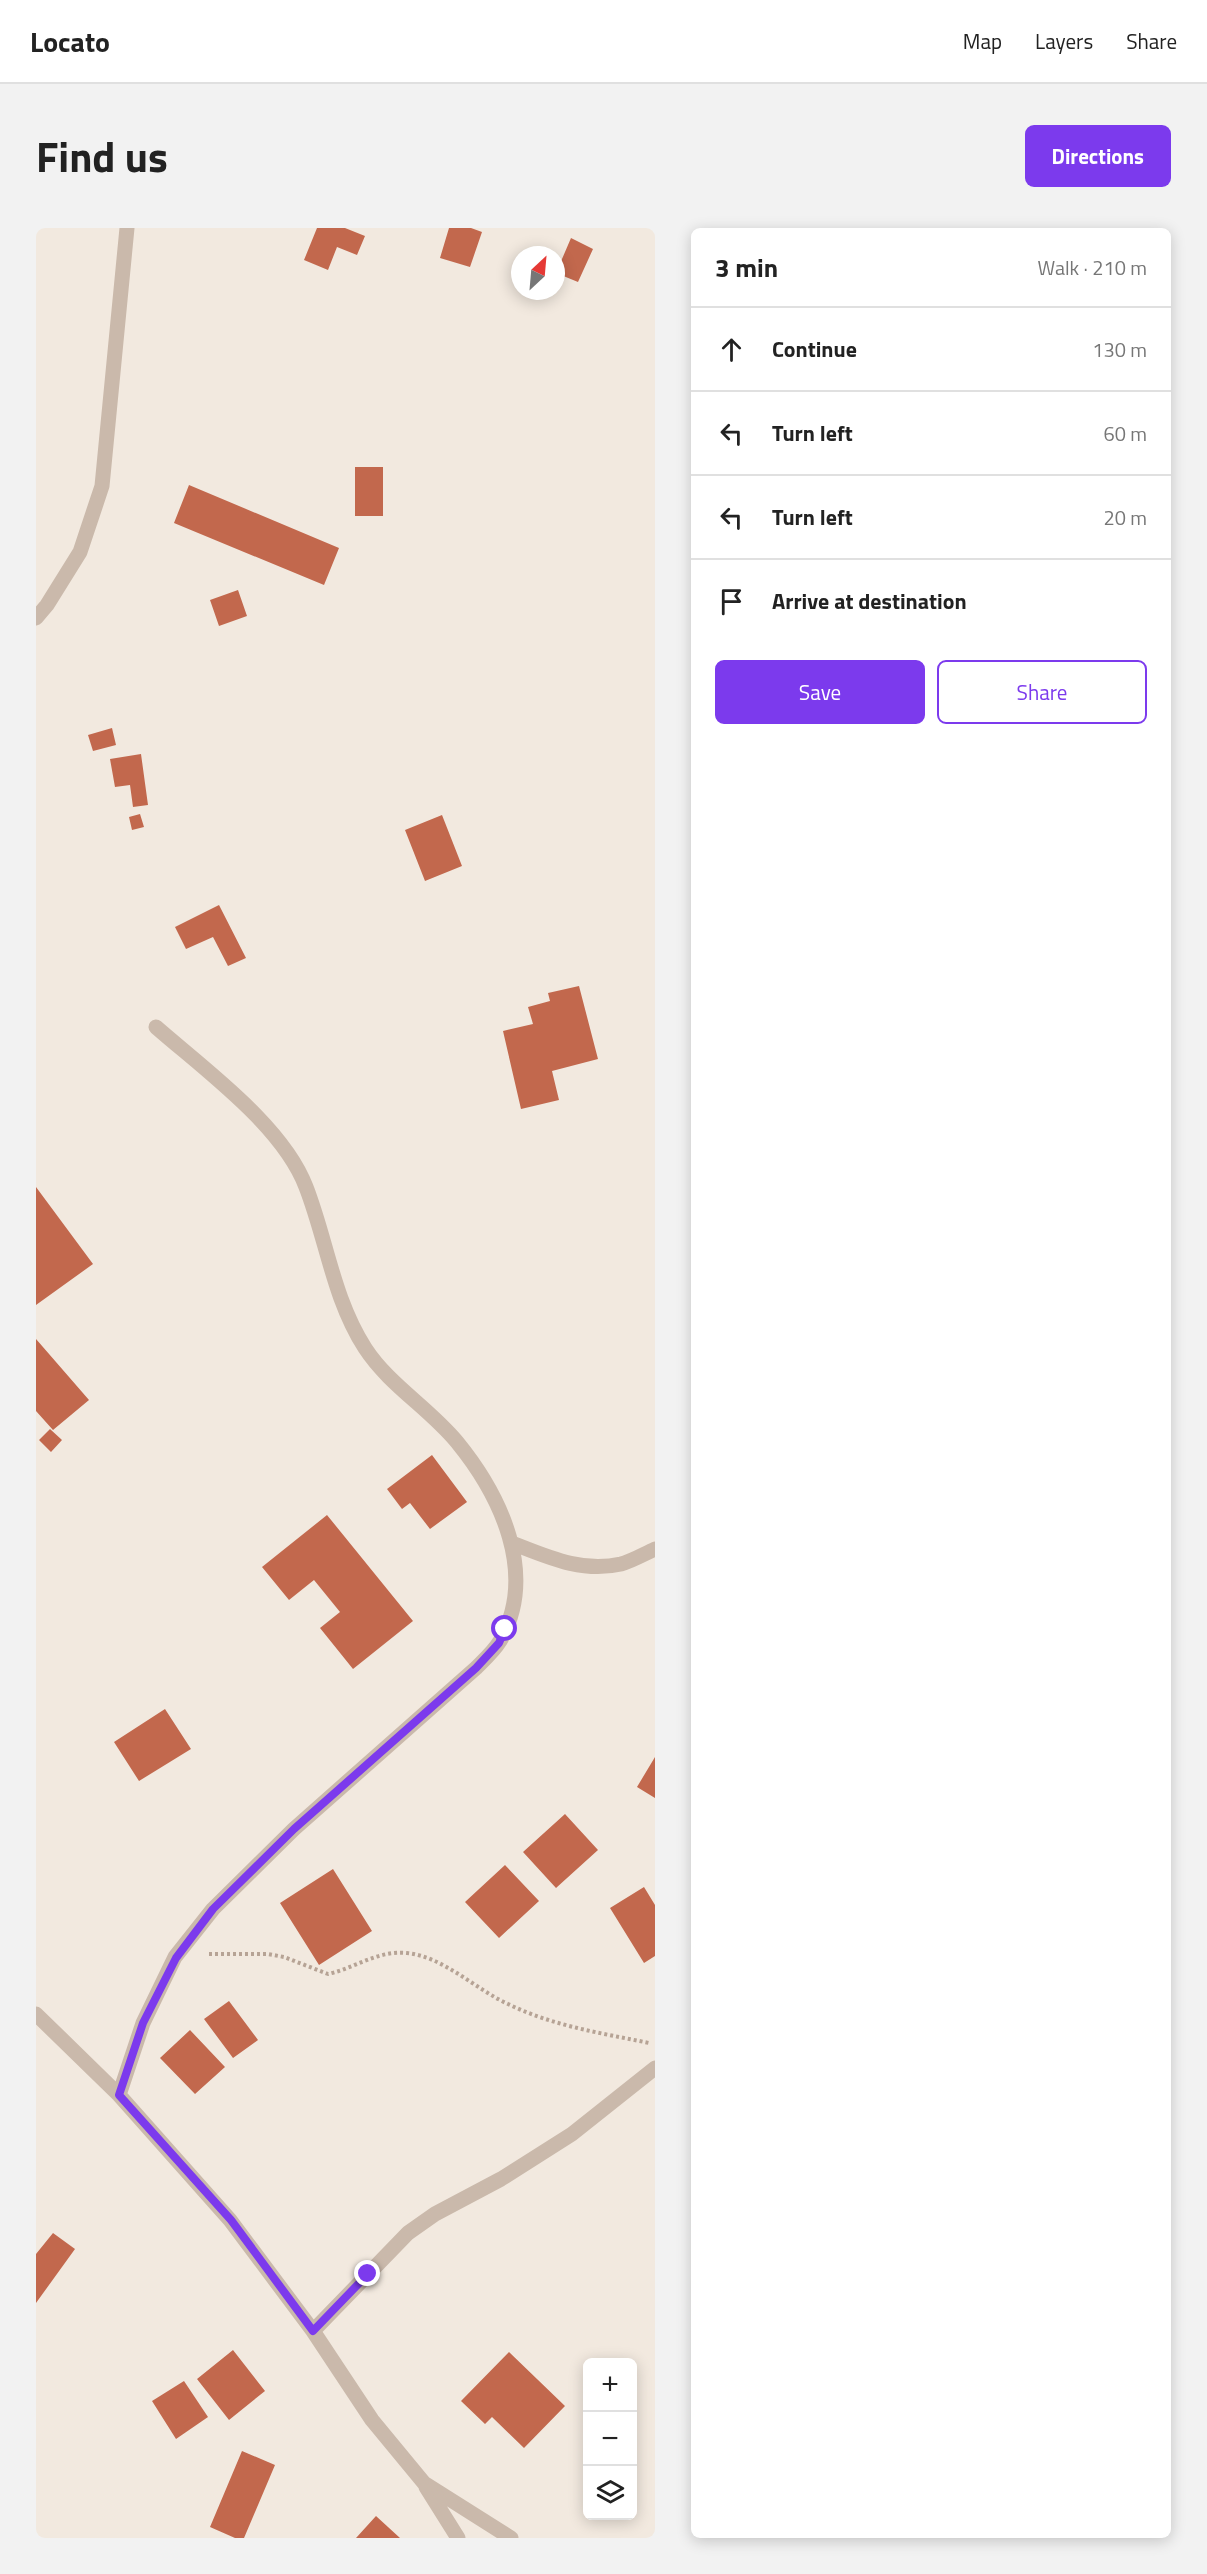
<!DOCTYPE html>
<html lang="en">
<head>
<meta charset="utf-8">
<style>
	:root { --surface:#fff; --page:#f2f2f2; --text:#222; --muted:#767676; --line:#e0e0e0; --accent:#7c3aed }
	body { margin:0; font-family:"Titillium Web",sans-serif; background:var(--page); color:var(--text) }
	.controls { position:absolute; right:18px; bottom:18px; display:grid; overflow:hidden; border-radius:9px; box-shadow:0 3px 15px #0003 }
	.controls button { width:54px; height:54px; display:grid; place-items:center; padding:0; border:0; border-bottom:2px solid var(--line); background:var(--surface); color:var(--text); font:30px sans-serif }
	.compass { position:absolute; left:475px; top:18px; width:54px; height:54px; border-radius:50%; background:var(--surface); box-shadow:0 3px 15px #0003; rotate:26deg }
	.stop { position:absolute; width:18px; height:18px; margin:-14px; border:4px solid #7c3aed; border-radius:50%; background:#fff }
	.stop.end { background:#7c3aed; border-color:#fff; box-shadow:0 2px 6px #0008 }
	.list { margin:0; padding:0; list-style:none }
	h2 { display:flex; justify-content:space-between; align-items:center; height:78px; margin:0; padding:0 24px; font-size:26px }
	h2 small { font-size:20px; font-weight:400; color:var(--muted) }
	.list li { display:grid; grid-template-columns:39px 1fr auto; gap:18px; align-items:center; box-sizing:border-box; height:84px; padding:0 24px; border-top:2px solid var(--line) }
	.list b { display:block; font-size:22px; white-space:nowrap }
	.list em { font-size:20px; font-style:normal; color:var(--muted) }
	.actions { display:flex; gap:12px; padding:18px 24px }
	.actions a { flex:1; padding:14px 0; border:2px solid var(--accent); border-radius:9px; text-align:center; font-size:21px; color:var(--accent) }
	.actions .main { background:var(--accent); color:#fff }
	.icon { flex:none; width:33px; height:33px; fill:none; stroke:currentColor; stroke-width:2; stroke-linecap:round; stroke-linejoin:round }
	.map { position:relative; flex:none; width:619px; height:2310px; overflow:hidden; border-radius:9px }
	header { display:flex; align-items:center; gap:36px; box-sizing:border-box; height:84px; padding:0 30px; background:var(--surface); border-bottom:2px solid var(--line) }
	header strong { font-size:28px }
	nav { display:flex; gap:33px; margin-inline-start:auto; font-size:21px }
	.intro { display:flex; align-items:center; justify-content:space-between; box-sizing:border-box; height:144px; padding:0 36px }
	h1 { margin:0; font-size:42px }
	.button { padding:15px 27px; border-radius:9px; background:var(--accent); color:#fff; font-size:21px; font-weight:700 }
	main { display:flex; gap:36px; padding:0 36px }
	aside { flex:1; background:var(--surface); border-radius:9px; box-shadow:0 3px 15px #0003 }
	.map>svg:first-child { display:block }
	.building { fill:#c2684d }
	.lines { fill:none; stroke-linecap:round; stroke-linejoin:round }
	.path { stroke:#b6a395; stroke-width:4; stroke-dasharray:3 3; stroke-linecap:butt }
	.street { stroke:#cab9ab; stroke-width:15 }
	.route { stroke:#7c3aed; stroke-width:8 }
</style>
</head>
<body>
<header>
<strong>Locato</strong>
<nav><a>Map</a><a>Layers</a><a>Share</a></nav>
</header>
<div class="intro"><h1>Find us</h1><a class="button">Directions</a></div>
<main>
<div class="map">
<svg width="619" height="2310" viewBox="0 0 619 2310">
	<rect width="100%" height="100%" fill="#f2e9df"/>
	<path class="building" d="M281,0H309L329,8L321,27L301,19L292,42L268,32Z
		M413,0H435L446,4L434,39L404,30Z
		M535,10L557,21L542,54L520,45Z
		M319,239H347V288H319Z
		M153,257L303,320L288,357L138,295Z
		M202,362L211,388L183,398L174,372Z
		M76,500L80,517L57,523L52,507Z
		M105,526L112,577L97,579L94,557L79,559L74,531Z
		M104,586L108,599L96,602L93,589Z
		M406,587L426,638L389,653L369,602Z
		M183,677L210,730L192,738L177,709L150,721L139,699Z
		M543,758L562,831L516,843L523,872L485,881L467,803L497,796L492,779L514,773L512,765Z
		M0,959L57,1036L0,1077Z
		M0,1111L53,1172L17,1202L0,1183Z
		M14,1201L26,1212L15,1224L3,1212Z
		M396,1227L431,1274L394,1301L374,1275L366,1281L351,1261Z
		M291,1287L377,1393L317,1441L284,1400L304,1384L278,1352L253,1372L226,1339Z
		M129,1481L155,1521L103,1553L78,1514Z
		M619,1529V1570L601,1559Z
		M529,1586L562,1622L520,1660L487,1624Z
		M469,1637L503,1673L463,1710L429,1674Z
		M297,1641L336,1703L283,1737L244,1675Z
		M608,1659L619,1677V1728L608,1735L574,1680Z
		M193,1773L222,1812L197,1830L168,1791Z
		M154,1802L189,1839L159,1866L124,1830Z
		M17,2005L39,2021L0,2075V2026Z
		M197,2122L229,2163L193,2192L161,2151Z
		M473,2124L529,2178L488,2220L456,2189L449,2196L425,2173Z
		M148,2153L172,2189L140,2211L116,2173Z
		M206,2223L239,2237L208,2310H199L174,2299Z
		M340,2288L364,2310H320Z"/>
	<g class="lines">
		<path class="path" d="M173,1726H232L248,1729L292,1746C319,1740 342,1722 371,1725C408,1729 439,1761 472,1776C517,1798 565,1805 613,1815"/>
		<path class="street" d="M0,390L11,377L44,324L66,258L91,0
			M476,1315C512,1329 546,1345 585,1336C596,1333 608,1326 619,1321
			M0,1786L83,1867L194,1992L277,2103L336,2192L388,2255L475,2310
			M83,1867L107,1795L139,1729L177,1681L258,1601L440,1440C448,1432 458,1423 464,1413C502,1346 465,1268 421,1214C393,1180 353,1157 329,1120C297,1070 291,1013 270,959C247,898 169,842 120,799
			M277,2103L372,2005L399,1986L465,1951L536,1906L619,1840
			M390,2259L422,2310"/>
	</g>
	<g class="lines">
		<path class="route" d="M332,2046L277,2103L195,1992L83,1867L107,1795L140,1730L177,1681L258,1601L440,1440L463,1415L469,1401"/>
	</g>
</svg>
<div class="controls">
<button>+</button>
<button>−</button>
<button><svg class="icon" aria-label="layers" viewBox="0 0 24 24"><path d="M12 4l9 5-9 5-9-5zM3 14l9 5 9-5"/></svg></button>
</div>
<svg class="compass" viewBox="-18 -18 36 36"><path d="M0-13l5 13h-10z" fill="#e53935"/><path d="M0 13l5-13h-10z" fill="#767676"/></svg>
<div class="stop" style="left:469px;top:1401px"></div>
<div class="stop end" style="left:332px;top:2046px"></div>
</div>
<aside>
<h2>3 min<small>Walk · 210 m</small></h2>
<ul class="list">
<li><svg class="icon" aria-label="ahead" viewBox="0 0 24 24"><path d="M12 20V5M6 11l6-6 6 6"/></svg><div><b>Continue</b></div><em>130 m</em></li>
<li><svg class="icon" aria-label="left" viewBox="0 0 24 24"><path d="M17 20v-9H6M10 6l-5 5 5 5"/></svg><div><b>Turn left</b></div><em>60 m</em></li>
<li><svg class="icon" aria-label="left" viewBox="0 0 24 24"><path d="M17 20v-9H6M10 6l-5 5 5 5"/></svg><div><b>Turn left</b></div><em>20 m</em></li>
<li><svg class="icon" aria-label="arrive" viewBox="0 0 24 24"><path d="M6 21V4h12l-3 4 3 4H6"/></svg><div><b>Arrive at destination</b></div></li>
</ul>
<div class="actions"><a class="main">Save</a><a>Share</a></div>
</aside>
</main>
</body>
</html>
